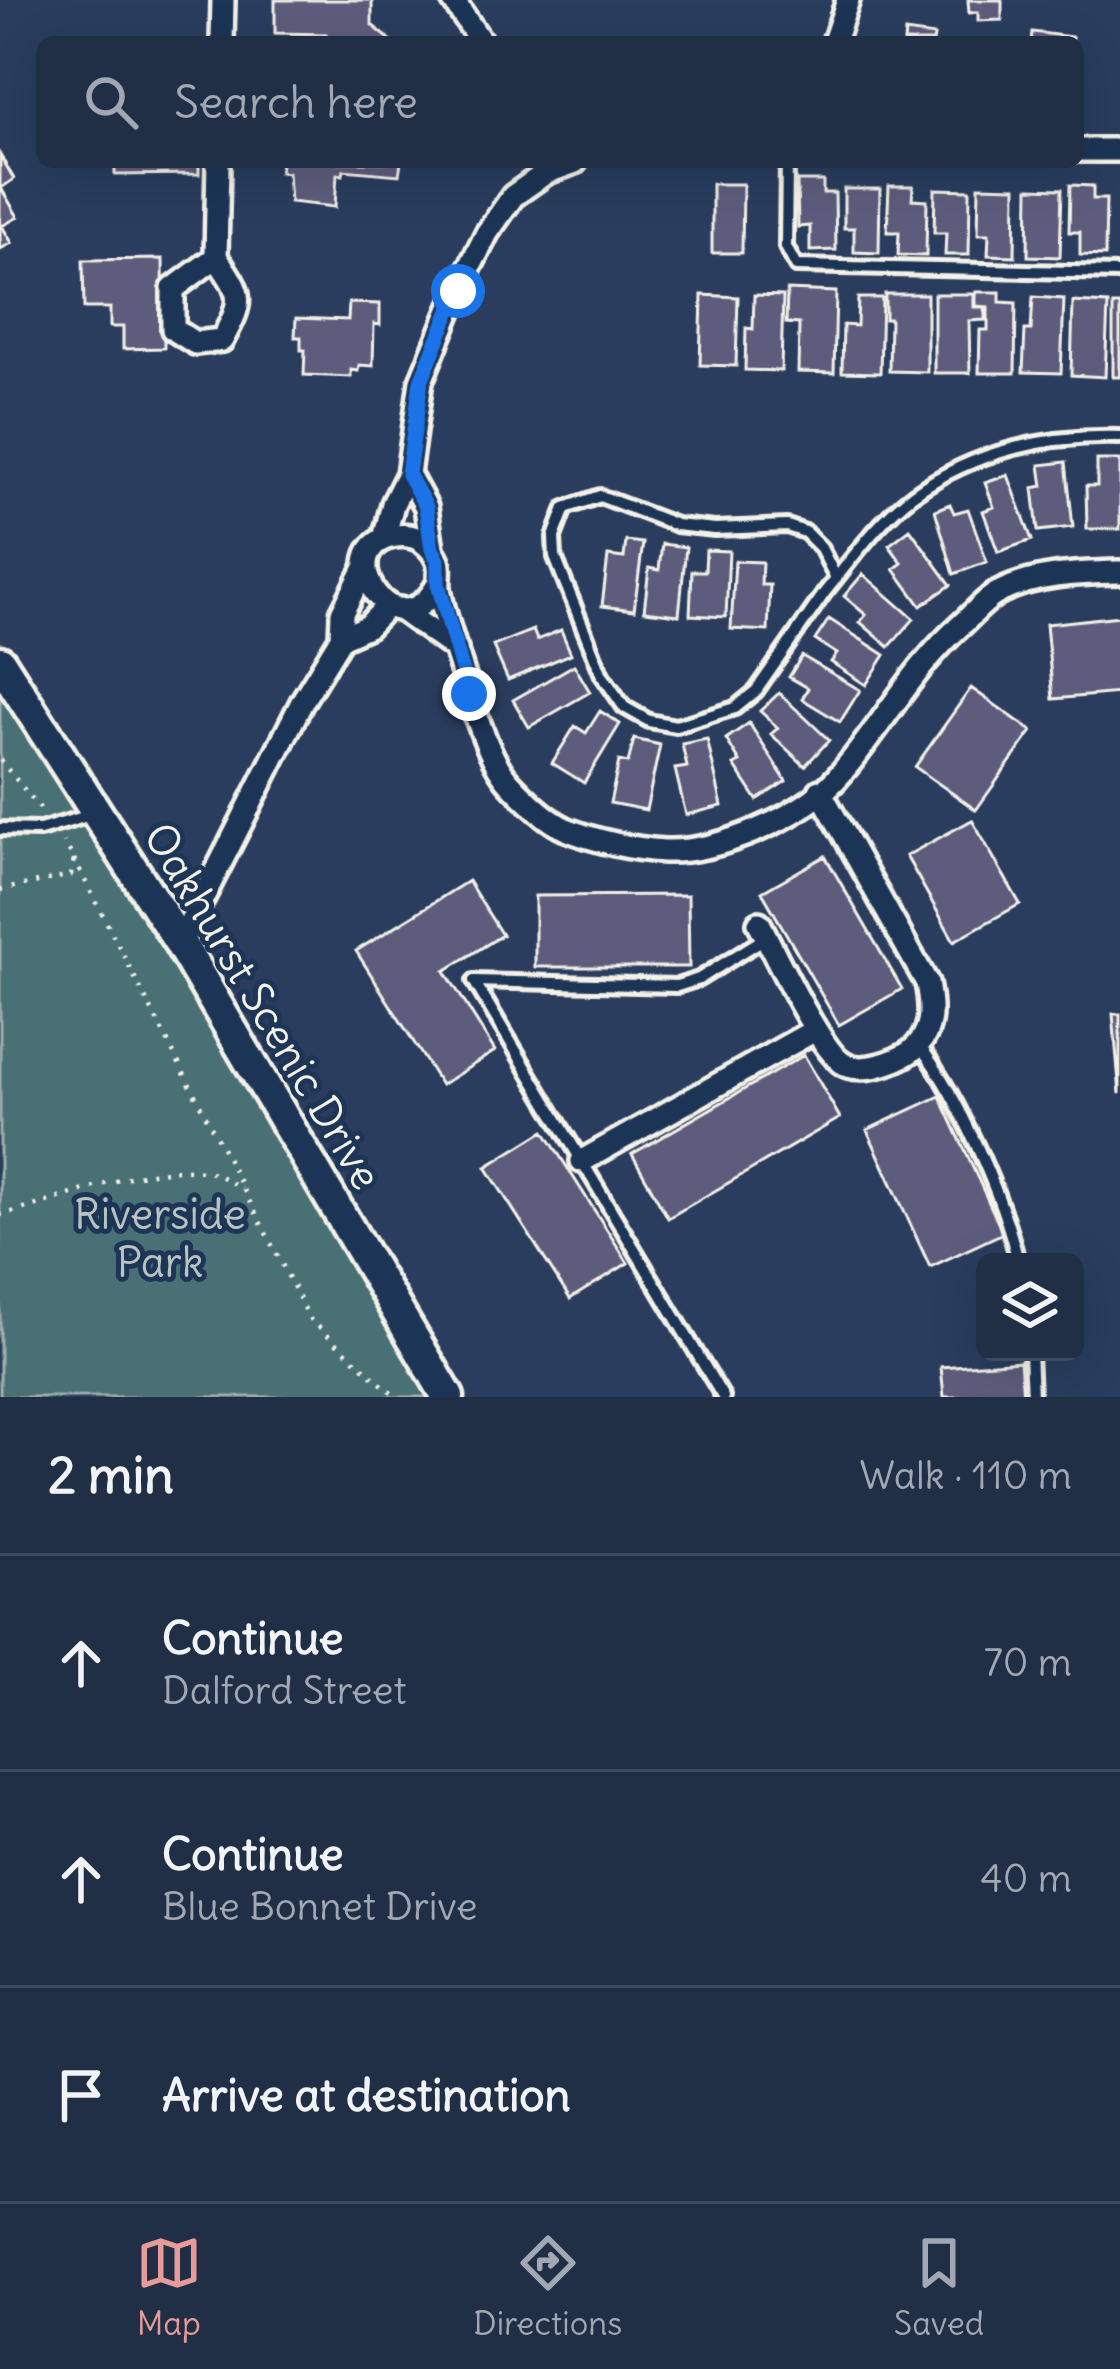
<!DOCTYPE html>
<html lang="en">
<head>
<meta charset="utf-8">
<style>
	:root { --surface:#202e46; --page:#28364d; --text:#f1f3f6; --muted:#a2a8b3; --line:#3d4a5f; --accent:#e69b98 }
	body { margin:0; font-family:Delius,sans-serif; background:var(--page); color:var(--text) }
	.controls { position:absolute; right:36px; bottom:36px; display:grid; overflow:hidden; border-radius:18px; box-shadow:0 12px 48px #0002 }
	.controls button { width:108px; height:108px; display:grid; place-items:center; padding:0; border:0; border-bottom:3px solid var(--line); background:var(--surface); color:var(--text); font:60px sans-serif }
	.stop { position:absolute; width:36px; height:36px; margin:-27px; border:9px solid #1a73e8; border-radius:50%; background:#fff }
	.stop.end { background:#1a73e8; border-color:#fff; box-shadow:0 3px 12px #0008 }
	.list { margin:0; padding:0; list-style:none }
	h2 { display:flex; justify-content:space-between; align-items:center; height:156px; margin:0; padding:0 48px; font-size:51px }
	h2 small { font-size:39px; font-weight:400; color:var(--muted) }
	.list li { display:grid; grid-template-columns:78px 1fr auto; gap:36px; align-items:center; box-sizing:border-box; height:216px; padding:0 48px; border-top:3px solid var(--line) }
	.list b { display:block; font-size:45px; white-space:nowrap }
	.list p { margin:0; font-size:39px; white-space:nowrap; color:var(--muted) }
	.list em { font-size:39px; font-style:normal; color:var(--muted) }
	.icon { flex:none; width:66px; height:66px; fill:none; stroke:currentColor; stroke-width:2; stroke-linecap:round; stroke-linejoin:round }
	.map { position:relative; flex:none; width:1120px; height:1397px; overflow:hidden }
	.search { position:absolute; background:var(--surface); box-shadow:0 12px 48px #0002; left:36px; right:36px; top:36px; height:132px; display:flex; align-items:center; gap:30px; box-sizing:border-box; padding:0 42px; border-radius:18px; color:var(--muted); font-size:45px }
	.sheet { height:804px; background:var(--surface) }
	nav { display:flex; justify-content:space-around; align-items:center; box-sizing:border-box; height:168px; border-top:3px solid var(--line); background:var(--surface); font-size:33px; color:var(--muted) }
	nav a { display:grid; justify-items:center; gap:6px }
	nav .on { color:var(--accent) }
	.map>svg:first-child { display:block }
	.green { fill:#4a7074; stroke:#9fb0ae; stroke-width:3 }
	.building { fill:#5d5b7b; stroke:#f4f1e8; stroke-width:3 }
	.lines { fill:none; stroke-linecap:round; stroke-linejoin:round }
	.lane-casing { stroke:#f4f1e8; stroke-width:20 }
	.street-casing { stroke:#f4f1e8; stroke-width:30 }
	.secondary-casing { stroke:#f4f1e8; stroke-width:39 }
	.path { stroke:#f4f1e8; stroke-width:4.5; stroke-dasharray:3 9; stroke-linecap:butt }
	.lane { stroke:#1d3557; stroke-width:10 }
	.street { stroke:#1d3557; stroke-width:21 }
	.secondary { stroke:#1d3557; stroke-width:30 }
	.route { stroke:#1a73e8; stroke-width:15 }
	.labels { text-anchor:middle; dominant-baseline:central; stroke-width:10; stroke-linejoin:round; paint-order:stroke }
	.street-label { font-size:42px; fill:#f4f1e8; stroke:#1d3557 }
	.park-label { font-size:42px; fill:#b8c4bf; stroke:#1d3557 }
</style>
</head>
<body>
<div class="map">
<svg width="1120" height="1397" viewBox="0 0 1120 1397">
	<rect width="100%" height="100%" fill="#2a3d5e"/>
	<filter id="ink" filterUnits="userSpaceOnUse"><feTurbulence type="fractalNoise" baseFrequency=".00833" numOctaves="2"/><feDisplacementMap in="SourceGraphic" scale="24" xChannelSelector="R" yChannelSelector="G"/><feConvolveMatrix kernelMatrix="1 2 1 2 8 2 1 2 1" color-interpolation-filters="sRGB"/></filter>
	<g filter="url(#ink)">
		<path class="green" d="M0,662L444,1397H0Z"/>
		<path class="building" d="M275,0H372V25L393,42H327L326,34L275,33Z
			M968,0H1002V20L978,21V12L969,13Z
			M905,32L934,36L933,42H904Z
			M1032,32L1072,37L1071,42H1031Z
			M0,155L14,179L1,188L18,217L2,226L12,243L0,249Z
			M115,162H199V174L115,175Z
			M281,162H401L399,175L344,170L343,175L337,174L335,207L290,202L288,173L280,172Z
			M797,181H823V193H835L836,250L810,251V226L798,227Z
			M712,184H743L742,253H712Z
			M1070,185L1093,186V199H1106L1105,256L1080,255V232H1069Z
			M889,186H913L912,199L927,200L926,256L898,255L899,232H887Z
			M979,186L1016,187L1015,256L988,255L989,234H978Z
			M1029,188L1062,189L1060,257L1028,256Z
			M844,189H880L879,253L854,252V228H844Z
			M935,189L970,190L969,255H945L946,233H934Z
			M163,259L164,348L123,349V327H110V308H84L83,260Z
			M787,290L836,292L834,373L798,372L799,324L786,323Z
			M976,292H1000V302L1016,303L1015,373H979L980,330H988V307L976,306Z
			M885,294H927V372L889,371L890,319H885Z
			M934,294H974V307H985V320L969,321L970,373H934Z
			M702,295L738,297L736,366L700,365Z
			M754,295L783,296L781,371L745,370L746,328L753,329Z
			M1033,297L1064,299L1061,373L1023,372L1025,330H1031Z
			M858,298H882L880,373L842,372L843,325L857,326Z
			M1073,302L1108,304L1105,377L1071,375Z
			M349,303L380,304V325L374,324L373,366L359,365L358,371L351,370V377L304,375L305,350H301V337H295L296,318L348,320Z
			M1113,305H1120V377H1113Z
			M1097,460H1120V529H1087L1086,486H1097Z
			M1066,462L1073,527L1038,531L1033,488L1043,486L1040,465Z
			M1008,475L1032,540L998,552L983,511L994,507L985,483Z
			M950,504L954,513L968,509L987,562L954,574L935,510Z
			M910,529L951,585L921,606L894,569L902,563L889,545Z
			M626,541L643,543L634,610L602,606L608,556L624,558Z
			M662,544L686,547L679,615L644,611L649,568L659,570Z
			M706,550L729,551L726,617L690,615L692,571H705Z
			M735,561L762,562L761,585H770L768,631L731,629Z
			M863,574L914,619L889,647L860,622L866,615L844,596Z
			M1120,616V693L1053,699L1046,624Z
			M829,619L885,655L866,685L831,662L837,654L815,640Z
			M533,630L537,640L561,630L571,654L508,680L493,646Z
			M802,656L860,690L840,722L802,699L808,688L789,677Z
			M574,665L590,692L529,727L513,700Z
			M971,688L1032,731L976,810L915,767Z
			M779,693L829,740L805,766L771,734L778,728L760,711Z
			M600,711L620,724L584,783L552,763L575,726L586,733Z
			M749,723L786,781L757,800L734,765L740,762L726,739Z
			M634,739L660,745L646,810L610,803L619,761L628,763Z
			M707,739L722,806L686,815L675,769L687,767L682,744Z
			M972,820L1020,904L954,941L906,856Z
			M825,856L902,989L839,1025L762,892Z
			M468,881L502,935L445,971L495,1051L441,1085L356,951Z
			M688,895L689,967H535V896Z
			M1113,1014H1120V1094Z
			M804,1055L840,1118L668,1218L632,1154Z
			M940,1096L1003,1233L930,1267L867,1130Z
			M544,1131L628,1263L570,1299L486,1167Z
			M1020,1361L1023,1397H944L941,1367Z"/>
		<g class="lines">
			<defs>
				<path id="lane" d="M787,162L786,247L796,266L1120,273
					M836,578L821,548L805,532L787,526L715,529L676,525L600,496L565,508L554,537L555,557L602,675L624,707L649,721L676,726L735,708L756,691L825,592C852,559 879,520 914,494C974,451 1048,435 1120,437
					M0,829L40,830L94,814
					M919,1045C959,1097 1004,1199 1018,1262
					M1030,1352L1032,1397
					M723,1397L474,981L677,986L699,979L765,938"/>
				<path id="street" d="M453,0L481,42
					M222,42L223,0
					M834,42L848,0
					M1078,150H1120
					M216,257C242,295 245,298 222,340L195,343L173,329V289Z
					M216,257L218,162
					M408,474L426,507L432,549
					M384,539L393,504L408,474L421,381L458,291L487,233L513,196L547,172L575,162
					M438,584C396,660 326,546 395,536C408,534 419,537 428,546C432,550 436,556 438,561C441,570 438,579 439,588C443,614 453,641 461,667C471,699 487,759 510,783C524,798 548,821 566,829C595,841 632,849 664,851C717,853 800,818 836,779C882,728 909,671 962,624C973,614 984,601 996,594C1033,574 1079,573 1120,572
					M400,609L456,649
					M341,638L368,626L388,605
					M759,923C773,949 823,1059 848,1066C866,1072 895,1062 910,1052C934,1034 932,1009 927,983L820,791
					M180,943L303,700L341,638L342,613L366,566
					M582,1161L815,1030"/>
				<path id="secondary" d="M0,662L180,943L448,1397"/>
			</defs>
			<use href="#lane" class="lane-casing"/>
			<use href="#street" class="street-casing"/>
			<use href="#secondary" class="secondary-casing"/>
			<path class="path" d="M0,760L44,813
				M74,859L310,1319L396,1397
				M0,890L71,875L74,859L64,842
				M0,1215C59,1202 150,1160 209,1172C220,1174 231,1183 242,1189"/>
			<use href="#lane" class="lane"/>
			<use href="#street" class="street"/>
			<use href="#secondary" class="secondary"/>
		</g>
	</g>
	<g class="lines" filter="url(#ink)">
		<path class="route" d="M458,291L421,381L408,474L426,507L432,549L438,560V584L469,694"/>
	</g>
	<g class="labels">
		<g class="street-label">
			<text transform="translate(263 1006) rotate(59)">Oakhurst Scenic Drive</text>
		</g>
		<g class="park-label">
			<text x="160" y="1214">Riverside<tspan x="160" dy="48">Park</tspan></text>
		</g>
	</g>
</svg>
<div class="controls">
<button><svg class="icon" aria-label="layers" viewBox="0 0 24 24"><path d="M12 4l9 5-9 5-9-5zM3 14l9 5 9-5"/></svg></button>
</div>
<div class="stop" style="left:458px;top:291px"></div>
<div class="stop end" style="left:469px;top:694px"></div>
<div class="search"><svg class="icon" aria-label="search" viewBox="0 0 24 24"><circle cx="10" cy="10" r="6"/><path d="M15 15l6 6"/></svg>Search here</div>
</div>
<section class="sheet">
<h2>2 min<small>Walk · 110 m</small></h2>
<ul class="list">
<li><svg class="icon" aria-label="ahead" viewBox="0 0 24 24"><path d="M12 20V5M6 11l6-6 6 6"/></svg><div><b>Continue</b><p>Dalford Street</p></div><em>70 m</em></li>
<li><svg class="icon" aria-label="ahead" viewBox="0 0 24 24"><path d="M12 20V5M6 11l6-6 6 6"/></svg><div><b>Continue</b><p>Blue Bonnet Drive</p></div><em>40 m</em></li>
<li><svg class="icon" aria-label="arrive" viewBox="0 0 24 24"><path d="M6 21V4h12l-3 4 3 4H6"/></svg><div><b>Arrive at destination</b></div></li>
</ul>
</section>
<nav>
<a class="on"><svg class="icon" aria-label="map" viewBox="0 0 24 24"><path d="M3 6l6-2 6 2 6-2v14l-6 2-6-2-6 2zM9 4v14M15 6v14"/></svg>Map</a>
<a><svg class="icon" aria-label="directions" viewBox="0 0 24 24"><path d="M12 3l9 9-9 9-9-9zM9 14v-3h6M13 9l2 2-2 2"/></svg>Directions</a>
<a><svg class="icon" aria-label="saved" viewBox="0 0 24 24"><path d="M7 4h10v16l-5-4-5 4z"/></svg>Saved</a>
</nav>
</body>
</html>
